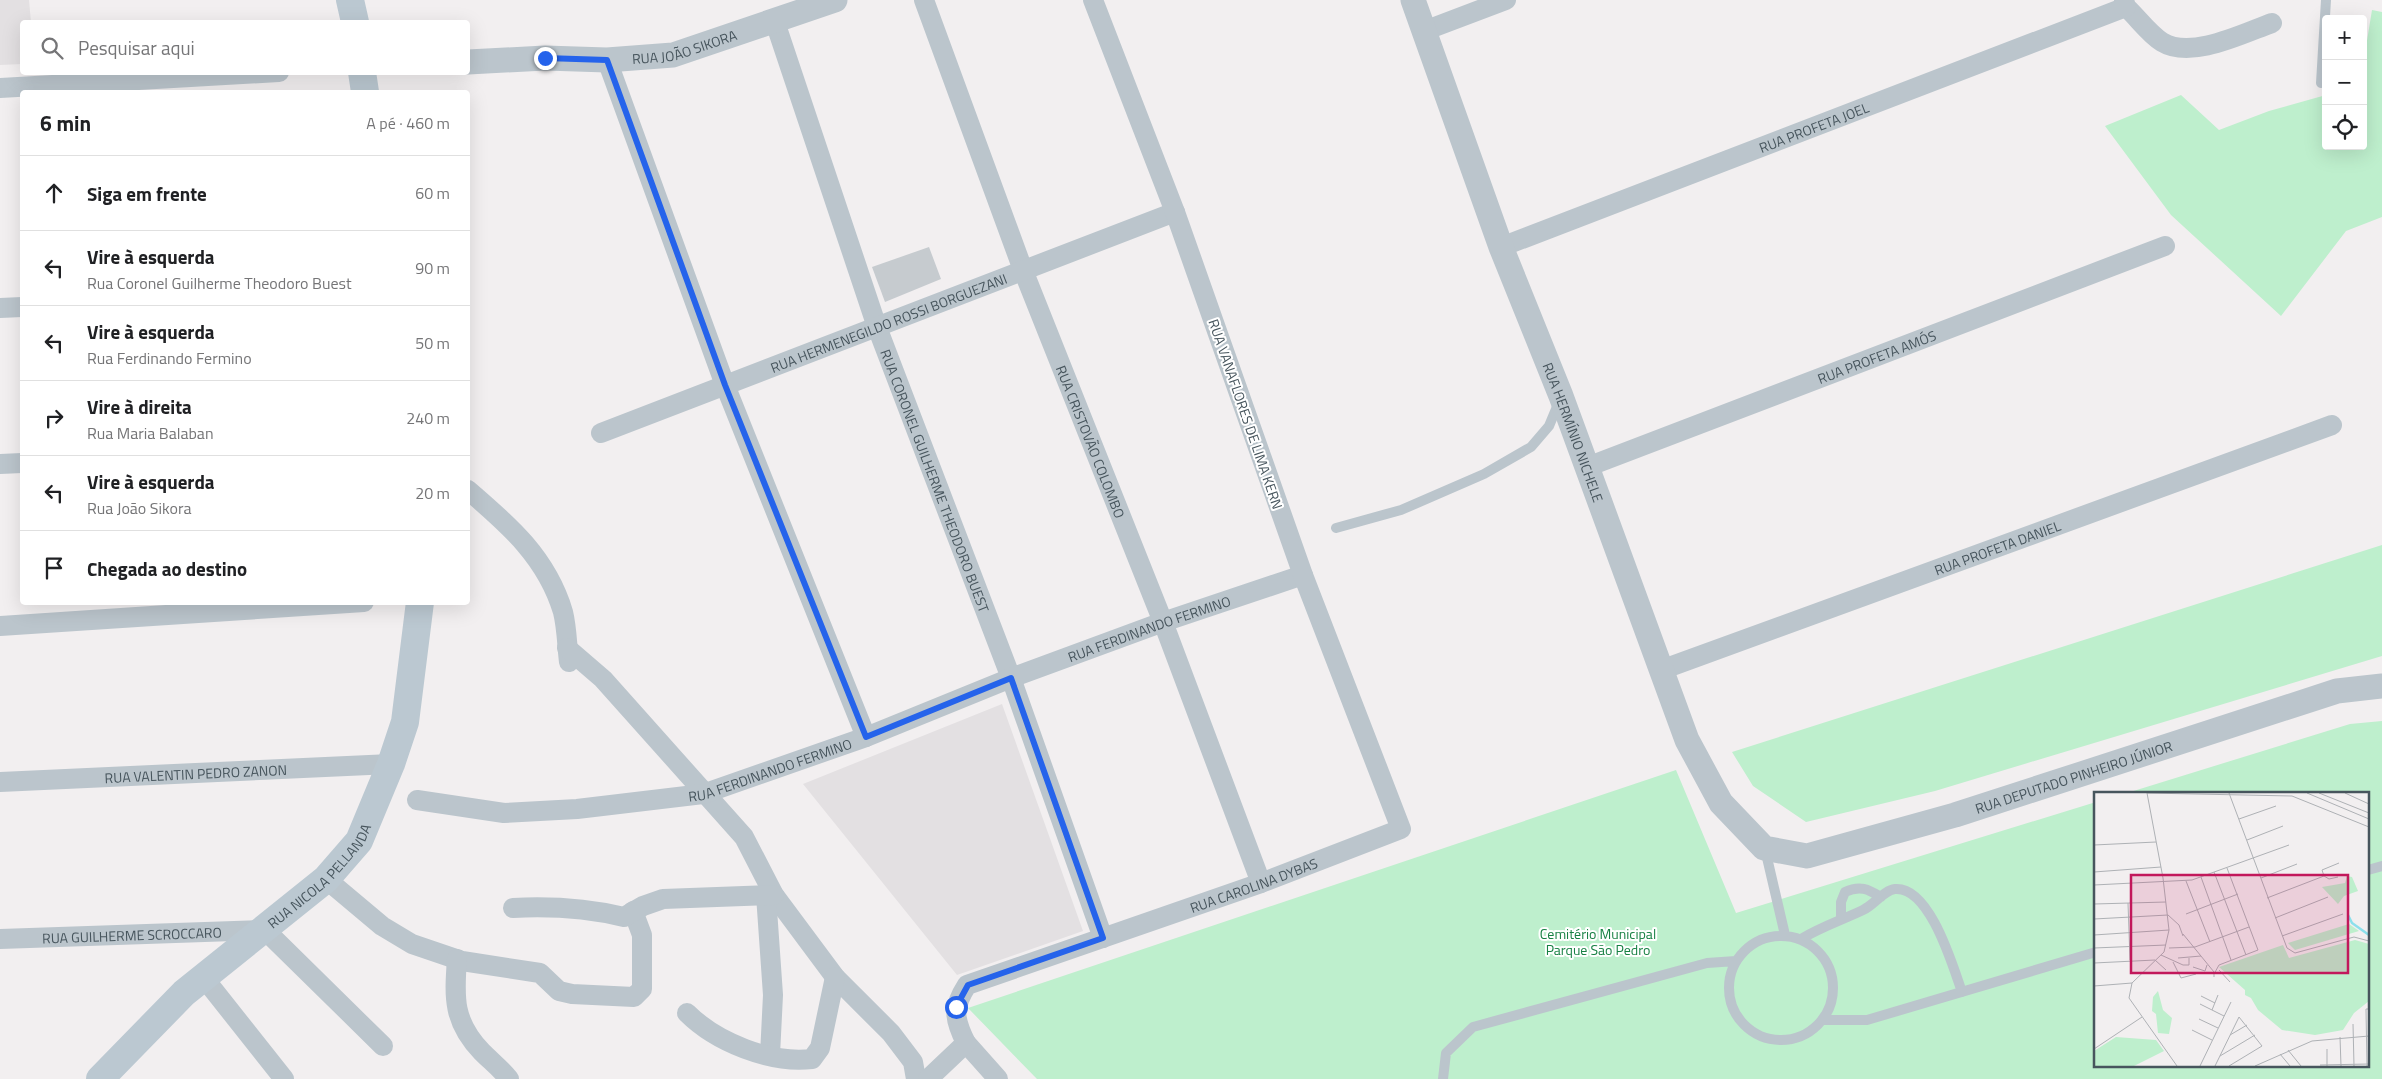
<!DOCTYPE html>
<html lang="pt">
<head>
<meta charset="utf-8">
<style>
	:root { --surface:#fff; --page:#f2f2f2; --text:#202124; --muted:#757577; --line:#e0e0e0 }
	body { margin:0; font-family:"Titillium Web",sans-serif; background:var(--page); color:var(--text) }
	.controls { position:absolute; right:15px; top:15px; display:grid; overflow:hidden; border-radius:5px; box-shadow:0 5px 20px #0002 }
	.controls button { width:45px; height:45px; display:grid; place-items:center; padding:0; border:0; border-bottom:1px solid var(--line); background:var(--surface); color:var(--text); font:25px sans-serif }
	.stop { position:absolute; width:15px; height:15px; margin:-11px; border:4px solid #2563eb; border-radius:50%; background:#fff }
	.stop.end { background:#2563eb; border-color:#fff; box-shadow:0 1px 5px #0008 }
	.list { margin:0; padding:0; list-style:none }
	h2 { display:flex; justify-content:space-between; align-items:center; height:65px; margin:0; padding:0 20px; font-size:21px }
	h2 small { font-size:16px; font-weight:400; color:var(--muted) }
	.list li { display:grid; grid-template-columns:32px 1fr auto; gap:15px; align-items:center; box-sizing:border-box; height:75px; padding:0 20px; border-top:1px solid var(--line) }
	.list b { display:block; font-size:19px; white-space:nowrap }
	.list p { margin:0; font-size:16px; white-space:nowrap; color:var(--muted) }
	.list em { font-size:16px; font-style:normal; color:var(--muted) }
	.icon { flex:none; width:28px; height:28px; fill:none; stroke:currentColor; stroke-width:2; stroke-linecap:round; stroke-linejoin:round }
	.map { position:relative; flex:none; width:2382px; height:1079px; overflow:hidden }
	.search { position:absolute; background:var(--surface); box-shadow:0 5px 20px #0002; left:20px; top:20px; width:450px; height:55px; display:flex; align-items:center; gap:12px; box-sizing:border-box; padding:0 18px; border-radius:5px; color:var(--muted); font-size:19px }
	.panel { position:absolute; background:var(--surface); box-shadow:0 5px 20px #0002; left:20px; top:90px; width:450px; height:515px; border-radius:5px }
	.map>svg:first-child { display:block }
	.education { fill:#e3e0e2 }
	.green { fill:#beefcd }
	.building { fill:#c6cbcf }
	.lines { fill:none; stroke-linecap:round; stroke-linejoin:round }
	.service { stroke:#bbc5cc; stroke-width:10 }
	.minor { stroke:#bbc5cc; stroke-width:20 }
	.tertiary { stroke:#bbc5cc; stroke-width:25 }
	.secondary { stroke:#bbc8d1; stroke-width:28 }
	.route { stroke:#2563eb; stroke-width:6 }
	.labels { text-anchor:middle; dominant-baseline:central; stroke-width:4; stroke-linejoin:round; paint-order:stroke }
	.street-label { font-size:14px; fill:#47555d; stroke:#fff }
	.park-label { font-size:14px; fill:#178043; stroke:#fff }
	.inset-river { fill:none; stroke:#8be0ec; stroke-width:2.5 }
	.inset-road { fill:none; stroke:#aeb1b5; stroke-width:1 }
	.view { fill:#c2185b; fill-opacity:0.15; stroke:#c2185b; stroke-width:2.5 }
	.inset-edge { fill:none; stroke:#47555d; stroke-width:2.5 }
</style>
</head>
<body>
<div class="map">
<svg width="2382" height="1079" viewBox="0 0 2382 1079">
	<rect width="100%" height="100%" fill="#f2eff0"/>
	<path class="education" d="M0,0H29L31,22H22V64L0,65Z
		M1002,704L1083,931L957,975L803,784Z"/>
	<path class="green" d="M2372,10L2382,12V217L2346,231L2281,316L2171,215L2105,126L2181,95L2219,130L2269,111L2326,95V146H2363V65Z
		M2382,545V656L1935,791L1806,822L1753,786L1732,752Z
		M2382,721V1079H1037L968,1008L1676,770L1736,913L2096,802V1065H2368V793H2127L2350,724Z"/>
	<path class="building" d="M929,247L941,279L885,302L872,267Z"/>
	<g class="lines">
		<path class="service" d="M2321,83L2326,0
			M1336,528L1401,510L1484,474L1531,447L1549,426L1559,402
			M1765,849L1785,935
			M2368,870L2382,866
			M1841,918V902L1845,892C1860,885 1868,889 1881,897
			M1729 988a52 52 0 1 1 104 0a52 52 0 1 1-104 0Z
			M1801,939C1821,927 1842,920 1863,910C1874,905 1884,890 1895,889C1930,886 1953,967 1962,992
			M1822,1020H1867L2096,952
			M1443,1079L1446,1053L1473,1027L1707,963L1736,961"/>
		<g class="minor">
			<path id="s1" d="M924,0L1023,270L1163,622L1261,883"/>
			<path d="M2124,0L2126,7C2138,18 2149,34 2162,42C2191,60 2244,33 2272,23"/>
			<path id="s2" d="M775,22L877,327L1011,678L1103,938"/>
			<path d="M1424,31L1506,0"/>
			<path d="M607,60L725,385L866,737"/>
			<path d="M0,88L279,72"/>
			<path id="s3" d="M1501,247L2126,7"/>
			<path d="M0,308L22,307"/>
			<path id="s4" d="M601,433L1175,212"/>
			<path d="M0,464L22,463"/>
			<path id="s5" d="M1587,467L2165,246"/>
			<path d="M468,490C509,525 547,558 563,612C567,628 567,646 569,662"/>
			<path d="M0,626L364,602"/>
			<path d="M567,648L603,679L744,837L774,895L835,977L891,1033L913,1062L916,1079"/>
			<path id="s6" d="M1661,670L2332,425"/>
			<path id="s7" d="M0,782L391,764"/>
			<path id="s8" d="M417,800L504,813L577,809L703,794L866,737L1011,678L1163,622L1303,575"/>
			<path d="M326,879L382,926L412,944L462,961L540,973L559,991L572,994L634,997L642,989V935L633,911"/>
			<path d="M766,895L773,995L770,1055"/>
			<path d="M513,908C551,906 586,908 624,917L643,906L663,899L774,895"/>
			<path id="s9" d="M0,939L265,930L383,1046"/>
			<path d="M457,959C454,998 453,1022 482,1052C491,1061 501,1069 509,1079"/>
			<path d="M204,978L284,1079"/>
			<path d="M687,1013C716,1042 770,1064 812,1059L820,1048L835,977"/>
			<path d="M966,1043L998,1079"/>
			<path id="s10" d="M928,1079L966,1043C954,1019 952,1008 967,985L1261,883L1401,829L1303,575L1175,212L1093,0"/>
		</g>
		<g class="tertiary">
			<path id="s11" d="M1413,0L1501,247L1561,396L1687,740L1721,803L1764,848L1807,856L1955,815L2337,691L2382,686"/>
			<path id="s12" d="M468,62L545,58L607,60L673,55L835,0"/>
		</g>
		<g class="secondary">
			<path d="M350,0L355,22"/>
			<path d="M362,72L365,92"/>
			<path id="s13" d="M100,1079L184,993L326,879L359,841L391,764L405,722L420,602"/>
		</g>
	</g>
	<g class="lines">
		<path class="route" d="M545,58L607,60L725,385L866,737L1011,678L1103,938L968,985L956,1007"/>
	</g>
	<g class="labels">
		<g class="street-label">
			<text stroke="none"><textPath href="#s12" startOffset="218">RUA JOÃO SIKORA</textPath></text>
			<text stroke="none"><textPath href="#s3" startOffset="335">RUA PROFETA JOEL</textPath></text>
			<text stroke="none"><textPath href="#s4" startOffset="308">RUA HERMENEGILDO ROSSI BORGUEZANI</textPath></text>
			<text stroke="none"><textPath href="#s5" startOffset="310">RUA PROFETA AMÓS</textPath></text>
			<text transform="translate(1246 414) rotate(71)">RUA VANAFLORES DE LIMA KERN</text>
			<text stroke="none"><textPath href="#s11" startOffset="461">RUA HERMÍNIO NICHELE</textPath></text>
			<text stroke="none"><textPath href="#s1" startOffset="472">RUA CRISTOVÃO COLOMBO</textPath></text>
			<text stroke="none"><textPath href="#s2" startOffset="486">RUA CORONEL GUILHERME THEODORO BUEST</textPath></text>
			<text stroke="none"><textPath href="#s6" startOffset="358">RUA PROFETA DANIEL</textPath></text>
			<text stroke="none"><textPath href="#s8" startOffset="764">RUA FERDINANDO FERMINO</textPath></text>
			<text stroke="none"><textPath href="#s8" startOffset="359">RUA FERDINANDO FERMINO</textPath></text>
			<text stroke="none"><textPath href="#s7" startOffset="196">RUA VALENTIN PEDRO ZANON</textPath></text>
			<text stroke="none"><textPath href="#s11" startOffset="1245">RUA DEPUTADO PINHEIRO JÚNIOR</textPath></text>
			<text stroke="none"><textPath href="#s13" startOffset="300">RUA NICOLA PELLANDA</textPath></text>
			<text stroke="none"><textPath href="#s10" startOffset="418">RUA CAROLINA DYBAS</textPath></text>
			<text stroke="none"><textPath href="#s9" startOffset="132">RUA GUILHERME SCROCCARO</textPath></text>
		</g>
		<g class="park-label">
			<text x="1598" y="933">Cemitério Municipal<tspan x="1598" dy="16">Parque São Pedro</tspan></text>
		</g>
	</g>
	<g transform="translate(2094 792)">
		<rect width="275" height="275" fill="#f2eff0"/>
		<path d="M253,84L258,85L264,99L250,104L244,112L228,95L251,91ZM255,132L265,139L201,158L194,151ZM261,148L275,152V209L260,221L249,238L221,243L188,238L164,218L157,206L151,203V198L125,175L189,153L195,166ZM64,199L69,218L78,226L75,242L64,241L62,222L58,219L59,205ZM22,245L62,248L70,259L40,274H0V259Z" fill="#beefcd"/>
		<path class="inset-river" d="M254,123L258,131L275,143"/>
		<path class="inset-road" d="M53,1L69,86L75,138L70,160L38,191L35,206L83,274M53,1L198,4L275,35M135,1L193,156L201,161L260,145L275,149M213,1L275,27M225,1L275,21M251,1L275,12M145,27L182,14M153,48L189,34M0,53L62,50M0,80L67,75M120,80L152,163M230,84L228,78L245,71M230,84L235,87L244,85M107,85L137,168M167,86L203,72M92,89L116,150M0,93L98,88L195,53M173,106L230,84M34,111L36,168M0,112L72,110M92,122L144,102M181,126L234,105M0,127L74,123L85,133L89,144M89,142L120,180V185M0,143L75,138M188,144L249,122M0,156L72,153M75,156L101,155L155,135M67,163L89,173H95V166M84,166L107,164M79,170L87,186L102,182M0,171L61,168L72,178M99,175L111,179L113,173M125,178L136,190M120,182L125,173L164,158L133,76M0,194L38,191M107,204L121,211M106,212L130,224M118,218L124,203M105,227L124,236M259,232L260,274M98,238L118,248M136,243L153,233M246,245L247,274M0,257L48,225M194,258L207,274M186,262L196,274M126,264L161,243M226,273L275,272M106,274L137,210M121,274L145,225L168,254L135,274M161,274L218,249L275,244M233,274V257M273,274L272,217H275"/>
		<path class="view" d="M37,83H254V181H37Z"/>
		<rect width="275" height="275" class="inset-edge"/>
	</g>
</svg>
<div class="controls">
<button>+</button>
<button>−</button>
<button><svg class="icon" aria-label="locate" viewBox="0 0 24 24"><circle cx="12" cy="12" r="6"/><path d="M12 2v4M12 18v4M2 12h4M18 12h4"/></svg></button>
</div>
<div class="stop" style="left:956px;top:1007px"></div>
<div class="stop end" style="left:545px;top:58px"></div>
<div class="search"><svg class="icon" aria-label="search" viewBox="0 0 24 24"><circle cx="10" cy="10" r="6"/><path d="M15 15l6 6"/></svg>Pesquisar aqui</div>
<section class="panel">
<h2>6 min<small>A pé · 460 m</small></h2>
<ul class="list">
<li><svg class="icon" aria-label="ahead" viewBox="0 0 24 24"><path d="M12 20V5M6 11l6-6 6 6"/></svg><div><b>Siga em frente</b></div><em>60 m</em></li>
<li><svg class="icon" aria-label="left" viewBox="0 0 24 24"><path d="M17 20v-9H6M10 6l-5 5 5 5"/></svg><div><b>Vire à esquerda</b><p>Rua Coronel Guilherme Theodoro Buest</p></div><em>90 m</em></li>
<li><svg class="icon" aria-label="left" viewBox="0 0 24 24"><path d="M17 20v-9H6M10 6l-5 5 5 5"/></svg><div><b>Vire à esquerda</b><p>Rua Ferdinando Fermino</p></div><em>50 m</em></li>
<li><svg class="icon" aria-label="right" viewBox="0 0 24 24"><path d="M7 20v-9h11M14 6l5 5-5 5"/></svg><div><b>Vire à direita</b><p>Rua Maria Balaban</p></div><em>240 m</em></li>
<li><svg class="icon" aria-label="left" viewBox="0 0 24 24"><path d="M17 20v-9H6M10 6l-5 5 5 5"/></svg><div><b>Vire à esquerda</b><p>Rua João Sikora</p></div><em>20 m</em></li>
<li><svg class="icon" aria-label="arrive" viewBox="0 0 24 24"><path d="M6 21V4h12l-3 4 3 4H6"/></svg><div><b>Chegada ao destino</b></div></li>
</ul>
</section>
</div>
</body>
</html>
